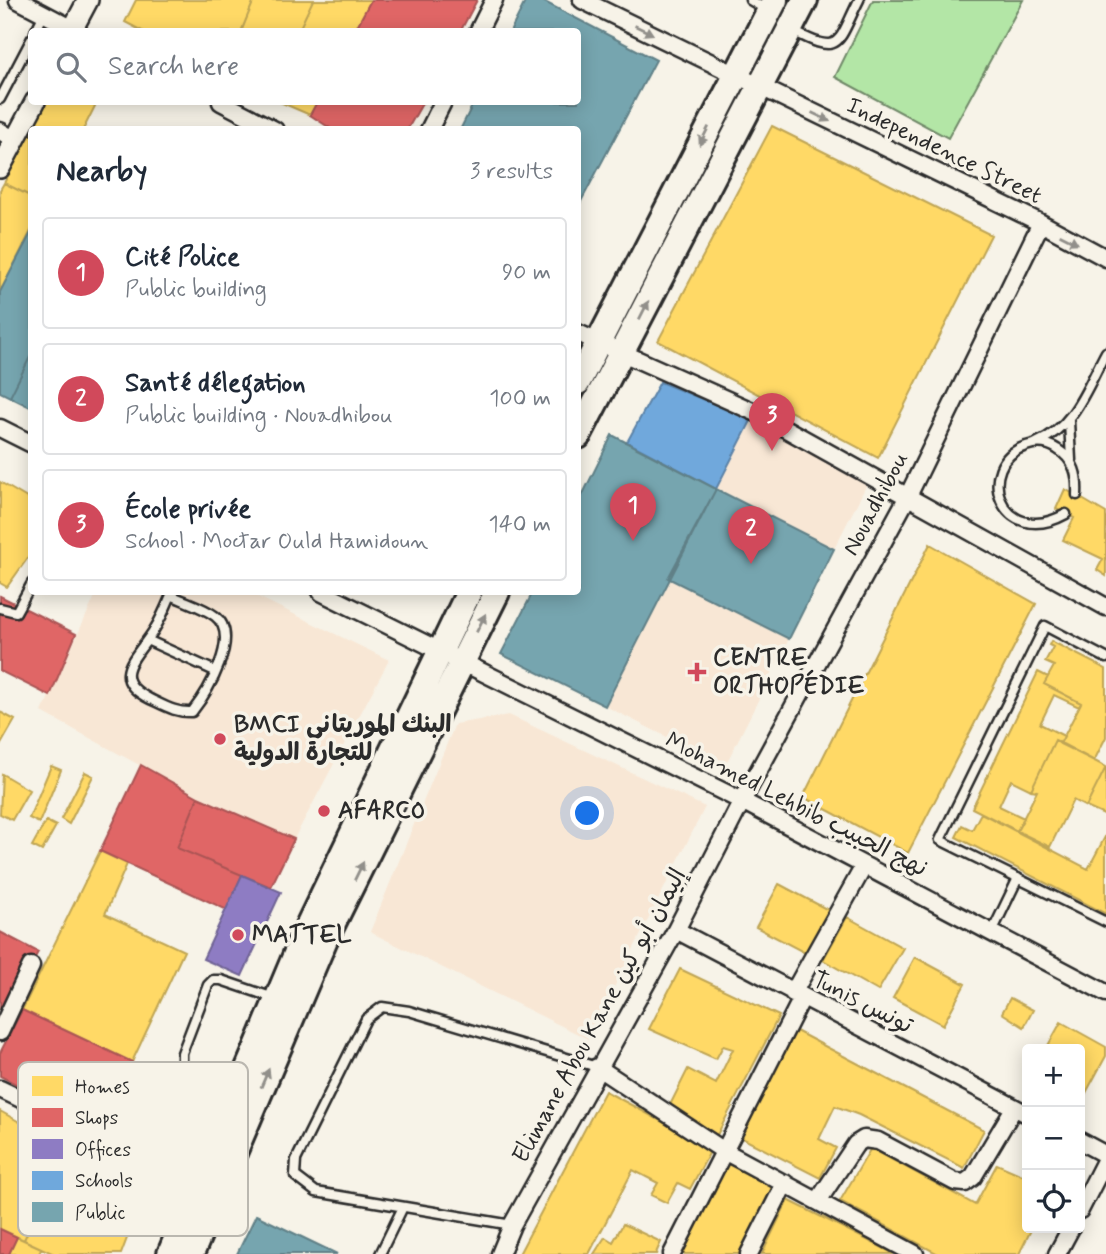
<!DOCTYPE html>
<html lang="en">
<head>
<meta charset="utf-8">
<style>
	:root { --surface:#fff; --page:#f6f6f7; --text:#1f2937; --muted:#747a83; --line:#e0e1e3; --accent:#d1495b }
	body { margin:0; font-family:Mynerve,"Playpen Sans Arabic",sans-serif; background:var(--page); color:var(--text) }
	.controls { position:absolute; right:21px; bottom:21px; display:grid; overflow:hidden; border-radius:7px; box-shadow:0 4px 18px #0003 }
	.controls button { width:63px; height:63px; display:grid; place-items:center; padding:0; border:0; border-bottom:2px solid var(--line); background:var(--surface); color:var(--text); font:35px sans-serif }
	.you { position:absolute; left:588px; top:814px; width:24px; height:24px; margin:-18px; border:5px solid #fff; border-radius:50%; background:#1a73e8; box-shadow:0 0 0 10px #1a73e833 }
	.badge { display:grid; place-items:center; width:46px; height:46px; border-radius:50%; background:var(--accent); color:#fff; font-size:23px; font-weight:700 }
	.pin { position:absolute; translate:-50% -58px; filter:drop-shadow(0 2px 4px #0008) }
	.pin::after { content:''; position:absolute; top:37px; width:24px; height:21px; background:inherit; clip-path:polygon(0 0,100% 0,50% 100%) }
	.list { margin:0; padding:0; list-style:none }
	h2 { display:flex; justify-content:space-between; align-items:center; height:91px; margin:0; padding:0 28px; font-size:30px }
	h2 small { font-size:23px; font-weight:400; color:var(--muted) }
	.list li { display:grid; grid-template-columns:46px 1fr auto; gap:21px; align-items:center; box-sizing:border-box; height:112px; margin:0 14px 14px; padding:0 14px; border:2px solid var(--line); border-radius:7px }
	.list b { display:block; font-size:26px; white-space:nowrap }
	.list p { margin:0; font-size:23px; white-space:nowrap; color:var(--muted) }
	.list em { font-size:23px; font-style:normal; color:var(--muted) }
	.icon { flex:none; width:38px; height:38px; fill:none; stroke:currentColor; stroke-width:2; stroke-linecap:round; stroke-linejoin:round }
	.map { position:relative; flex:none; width:1106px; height:1254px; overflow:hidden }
	.search { position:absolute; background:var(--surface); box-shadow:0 4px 18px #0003; left:28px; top:28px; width:553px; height:77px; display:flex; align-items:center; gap:18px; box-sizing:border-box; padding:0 24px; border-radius:7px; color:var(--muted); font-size:26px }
	.panel { position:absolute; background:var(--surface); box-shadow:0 4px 18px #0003; left:28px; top:126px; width:553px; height:469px; border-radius:7px }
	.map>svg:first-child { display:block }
	.built { fill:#f8e7d5 }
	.green { fill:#b3e6a6; stroke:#6f8868; stroke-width:2 }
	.homes { fill:#ffd966; stroke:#bfa554; stroke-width:2 }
	.shops { fill:#e06666; stroke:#aa5454; stroke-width:2 }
	.offices { fill:#8e7cc3; stroke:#706495; stroke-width:2 }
	.schools { fill:#6fa8dc; stroke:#5b82a7; stroke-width:2 }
	.public { fill:#76a5af; stroke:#608087; stroke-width:2 }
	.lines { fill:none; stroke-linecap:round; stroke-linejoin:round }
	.service-casing { stroke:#2b2b2b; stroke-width:13 }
	.minor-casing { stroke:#2b2b2b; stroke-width:21 }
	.tertiary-casing { stroke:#2b2b2b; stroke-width:24 }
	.trunk-casing { stroke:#2b2b2b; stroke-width:30 }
	.service { stroke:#f7f3e8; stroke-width:8 }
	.minor { stroke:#f7f3e8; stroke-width:16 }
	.tertiary { stroke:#f7f3e8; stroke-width:19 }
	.trunk { stroke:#f7f3e8; stroke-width:24 }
	.oneway { fill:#918f8a }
	.poi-dot { fill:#d1495b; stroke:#f7f3e8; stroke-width:2.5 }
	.labels { text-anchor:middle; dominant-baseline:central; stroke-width:7; stroke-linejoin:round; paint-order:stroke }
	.street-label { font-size:24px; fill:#2b2b2b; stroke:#f7f3e8 }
	.poi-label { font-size:24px; font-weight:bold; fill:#2b2b2b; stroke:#f7f3e8; text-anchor:start }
	.key { fill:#f7f3e8; stroke:#bab7af; stroke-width:2 }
	.key-label { font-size:19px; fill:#2b2b2b }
</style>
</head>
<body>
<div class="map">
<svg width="1106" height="1254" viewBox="0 0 1106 1254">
	<rect width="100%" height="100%" fill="#f7f3e8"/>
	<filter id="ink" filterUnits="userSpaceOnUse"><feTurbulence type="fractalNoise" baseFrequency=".0143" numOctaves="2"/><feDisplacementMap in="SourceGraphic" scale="14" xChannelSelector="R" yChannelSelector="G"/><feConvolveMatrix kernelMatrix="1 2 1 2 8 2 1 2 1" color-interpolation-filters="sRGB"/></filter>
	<g filter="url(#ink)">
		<path class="built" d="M752,419L867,484L834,549L716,489Z
			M668,578L789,639L725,766L605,706Z
			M97,592H248L389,660L294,839L198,797L42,712Z
			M509,715L705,807L588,1039L370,932L455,724Z"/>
		<path class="green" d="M873,0H1023L948,138L835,77Z"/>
		<path class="homes" d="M136,0H254L241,32H144L125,22Z
			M254,0H313L298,32H241Z
			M313,0H371L354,32H298Z
			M46,102H97L83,130H32Z
			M280,102H317L310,115Z
			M772,126L991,235L878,458L658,341Z
			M32,130V197L4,183Z
			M4,183L32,197V229L0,292V190Z
			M0,482L32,501V552L7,587L0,583Z
			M1065,489L1106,513V576L1097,570L1103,559L1063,540L1074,518L1056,509Z
			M930,544L1036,604L908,853L803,797Z
			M1051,641L1106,669V737L1094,761L1060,744L1081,703L1044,684L1054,666L1045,662L1053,647L1049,645Z
			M1038,672L1048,677L1044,684L1081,703L1079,707L1054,695L1040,724L1064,736L1060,744L1055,740L1031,790L1011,780L999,806L1024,818L1017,831L972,808Z
			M0,712L15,720L0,746Z
			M1055,740L1106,767L1086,807L1073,800L1050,847L1017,831L1037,791L1031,790Z
			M51,766L61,770L39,823L29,818Z
			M1106,767V816L1086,807Z
			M85,772L93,776L69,824L61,819Z
			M2,774L29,790L12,820L0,814Z
			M981,813L1088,869L1106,835V914L956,837L962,825L972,830Z
			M46,821L56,826L42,851L32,846Z
			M100,851L127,864L105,914L184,951L132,1062L22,1010Z
			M779,884L832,912L809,955L756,927Z
			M847,917L903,948L878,991L823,960Z
			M915,957L965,984L943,1025L893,998Z
			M680,969L779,1016L717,1135L668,1109L688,1069L716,1084L733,1049L723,1046L716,1059L649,1029Z
			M1010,998L1033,1010L1024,1027L1002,1013Z
			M1061,1022L1106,1047V1056L1081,1102L1080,1049H1046Z
			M796,1031L984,1130L964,1168L859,1115L835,1106L819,1139L836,1148L820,1178L738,1136Z
			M605,1091L712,1148L690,1189L678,1183L667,1203L651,1195L658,1183L633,1170L589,1254H519Z
			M0,1111L64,1147L24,1240L0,1229Z
			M64,1147L145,1191L121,1254H54L24,1240Z
			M871,1148L975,1205L997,1164L1022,1175L1027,1171V1228H1032L1019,1254H938L840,1201Z
			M725,1162L775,1185L740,1254H677Z
			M788,1200L895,1254H762Z
			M623,1224L661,1242L656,1253L658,1254H594L605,1237L613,1242Z
			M17,1237L41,1248L39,1254H9Z"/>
		<path class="shops" d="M371,0H477L460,32H354Z
			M317,102H423L407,130H333L310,115Z
			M0,596L76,634L50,696L0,671Z
			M141,765L198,797L177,848L242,875L227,910L100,851Z
			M198,797L294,839L271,887L177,848Z
			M0,932L38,952L0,1024Z
			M22,1010L132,1062L99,1127L0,1076V1053Z
			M0,1229L17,1237L9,1254H0Z"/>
		<path class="offices" d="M242,875L281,892L242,976L203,959Z"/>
		<path class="schools" d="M660,382L752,419L716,489L627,442Z"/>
		<path class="public" d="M526,0H541L656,60L578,207V130H460L474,102H578V32H510Z
			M32,231V353L10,397L0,392V292Z
			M32,353V408L10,397Z
			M612,435L716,489L605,706L501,654L533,592H578V504Z
			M716,489L834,549L789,639L668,578Z
			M256,1215L337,1254H237Z"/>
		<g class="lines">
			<defs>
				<path id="service" d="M750,0L765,9
					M793,31C842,57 837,43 859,0
					M35,32L44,14
					M0,99L32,38
					M1069,421L1071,460
					M1036,443C1075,427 1087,387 1106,352
					M1066,514C999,551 973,463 1026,446C1037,442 1048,443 1057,449C1075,460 1078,476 1077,495
					M171,595C185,602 203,607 215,616C242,636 207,693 192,712C176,713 165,706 150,699C107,678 137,657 154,630C161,619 166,607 171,595L173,592
					M0,608L16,612L32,583
					M147,640L215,671
					M1106,658L1045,626L940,840L1106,922
					M992,932L1018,878
					M236,1092L189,1071L182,1064V1053L208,985L213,980H221L274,998
					M512,1225L316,1192L295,1176L296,1160L366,1019L382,1007L409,1011L597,1067
					M380,1254L403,1207"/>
				<path id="minor" d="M18,0L79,32
					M582,0L1041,223L1106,258
					M478,32L494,0
					M221,102L275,130
					M429,130L443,102
					M0,131L15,140
					M578,333L759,414L1106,607
					M0,428L32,444
					M321,592L742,801L1106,993
					M676,930L1027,1114
					M793,993L864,866
					M0,1032L31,966
					M597,1067L724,1151L915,1254
					M0,1089L206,1187
					M1080,1141L1106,1155
					M818,1201L856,1144L864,1139L878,1141L955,1182L965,1183L973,1177L1014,1108
					M1080,1210L1106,1159
					M500,1254L512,1225L676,930L742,801L907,498L1041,223
					M672,1254L802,998
					M749,1254L785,1183
					M1057,1254L1071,1228"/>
				<path id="tertiary" d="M71,32L88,0
					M0,168L35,102"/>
				<path id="trunk" d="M578,382L775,0
					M578,436L805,0
					M170,1254L307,928L469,592
					M191,1254L325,939L497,592"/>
			</defs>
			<use href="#service" class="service-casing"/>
			<use href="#minor" class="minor-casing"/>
			<use href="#tertiary" class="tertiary-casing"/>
			<use href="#trunk" class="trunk-casing"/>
			<use href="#service" class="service"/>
			<use href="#minor" class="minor"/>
			<use href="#tertiary" class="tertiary"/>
			<use href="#trunk" class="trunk"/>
		</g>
		<defs><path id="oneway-solid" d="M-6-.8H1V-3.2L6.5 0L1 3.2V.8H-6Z" transform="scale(1.75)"/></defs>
		<g class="oneway">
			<use href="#oneway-solid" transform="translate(644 30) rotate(26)"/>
			<use href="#oneway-solid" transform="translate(821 117) rotate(26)"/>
			<use href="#oneway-solid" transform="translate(704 136) rotate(117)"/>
			<use href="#oneway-solid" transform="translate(1069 239) rotate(27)"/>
			<use href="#oneway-solid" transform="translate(644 310) rotate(-63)"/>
			<use href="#oneway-solid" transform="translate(481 623) rotate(-64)"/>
			<use href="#oneway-solid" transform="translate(359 871) rotate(-64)"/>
			<use href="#oneway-solid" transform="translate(265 1078) rotate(-67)"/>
		</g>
	</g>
	<g class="poi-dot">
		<path d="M693.5 661.5h7v7h7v7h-7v7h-7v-7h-7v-7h7z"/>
		<circle cx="220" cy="739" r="7"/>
		<circle cx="324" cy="811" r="7"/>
		<circle cx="238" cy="935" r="7"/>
	</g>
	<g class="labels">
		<g class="street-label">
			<text transform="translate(944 151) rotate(26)">Independence Street</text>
			<text transform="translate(876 504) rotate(-62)">Nouadhibou</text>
			<text transform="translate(796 805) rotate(27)">Mohamed Lehbib نهج الحبيب</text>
			<text transform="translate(862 1003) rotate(27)">Tunis تونس</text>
			<text transform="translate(600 1016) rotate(-61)">Elimane Abou Kane إليمان أبو كين</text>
		</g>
		<g class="poi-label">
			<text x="713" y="658">CENTRE<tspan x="713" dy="28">ORTHOPÉDIE</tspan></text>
			<text x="234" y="725">BMCI البنك الموريتاني<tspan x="234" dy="28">للتجارة الدولية</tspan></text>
			<text x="338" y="811">AFARCO</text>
			<text x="252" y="935">MATTEL</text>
		</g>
	</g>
	<rect x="18" y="1062" width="230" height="174" rx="10" class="key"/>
	<rect x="32" y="1076" width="31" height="20" fill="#ffd966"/>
	<rect x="32" y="1108" width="31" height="19" fill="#e06666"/>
	<rect x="32" y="1139" width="31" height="20" fill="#8e7cc3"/>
	<rect x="32" y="1171" width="31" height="19" fill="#6fa8dc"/>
	<rect x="32" y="1202" width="31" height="20" fill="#76a5af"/>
	<g class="key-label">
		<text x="75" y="1093">Homes</text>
		<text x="75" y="1124">Shops</text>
		<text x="75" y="1156">Offices</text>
		<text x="75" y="1187">Schools</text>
		<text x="75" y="1219">Public</text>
	</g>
</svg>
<div class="controls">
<button>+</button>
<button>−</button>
<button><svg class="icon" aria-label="locate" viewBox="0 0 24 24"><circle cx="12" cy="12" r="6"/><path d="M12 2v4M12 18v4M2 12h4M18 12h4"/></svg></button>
</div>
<div class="you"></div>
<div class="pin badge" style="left:633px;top:541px">1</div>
<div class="pin badge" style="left:751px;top:564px">2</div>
<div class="pin badge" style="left:772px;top:451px">3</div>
<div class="search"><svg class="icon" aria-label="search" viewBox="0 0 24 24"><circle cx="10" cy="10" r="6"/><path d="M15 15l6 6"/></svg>Search here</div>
<section class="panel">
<h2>Nearby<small>3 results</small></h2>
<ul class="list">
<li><span class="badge">1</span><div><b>Cité Police</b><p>Public building</p></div><em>90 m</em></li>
<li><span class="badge">2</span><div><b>Santé délegation</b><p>Public building · Nouadhibou</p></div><em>100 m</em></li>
<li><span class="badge">3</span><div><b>École privée</b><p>School · Moctar Ould Hamidoun</p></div><em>140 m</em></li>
</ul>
</section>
</div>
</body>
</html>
